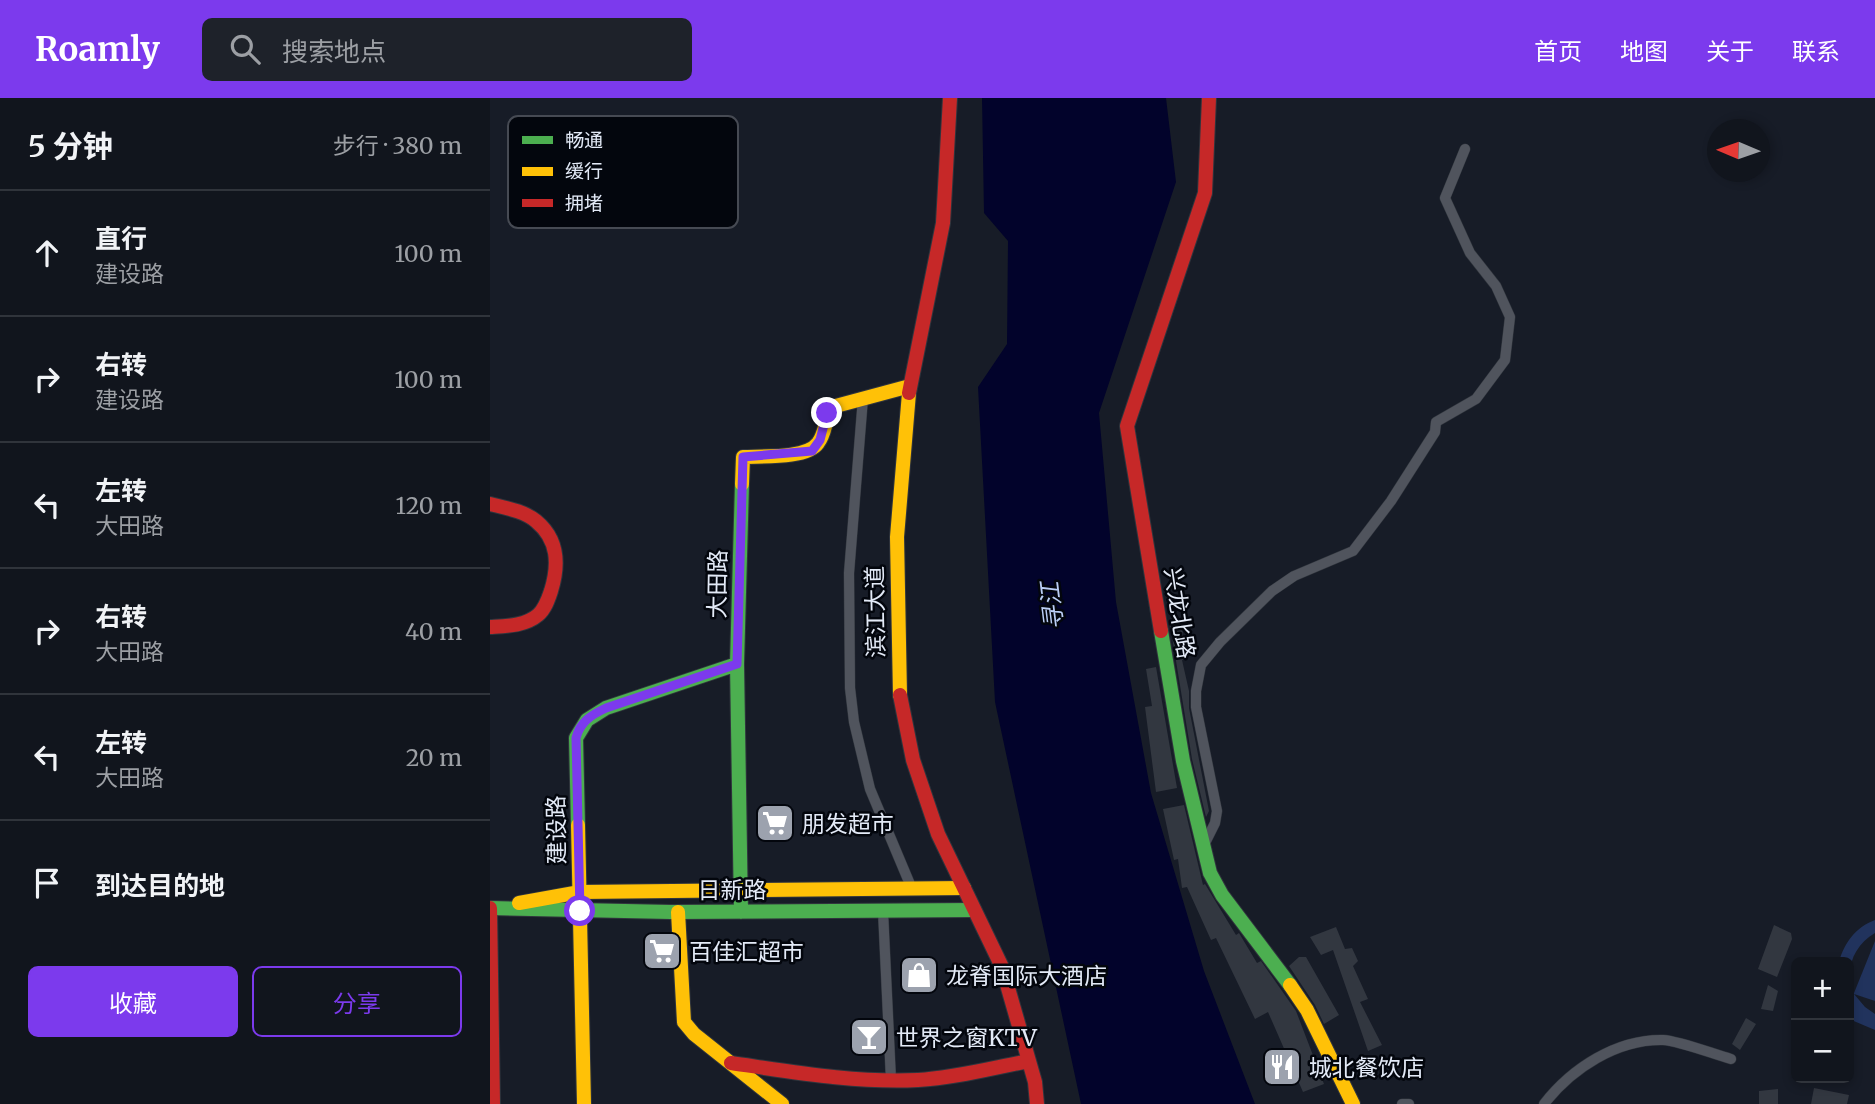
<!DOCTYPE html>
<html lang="zh">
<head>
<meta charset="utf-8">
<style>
	:root { --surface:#11151d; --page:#1e222a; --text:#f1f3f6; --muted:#9c9fa4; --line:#30343b; --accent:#7c3aed }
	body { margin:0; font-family:Merriweather,"Noto Sans SC",serif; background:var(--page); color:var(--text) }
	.controls { position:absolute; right:21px; bottom:21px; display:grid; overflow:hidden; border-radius:10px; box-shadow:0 4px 10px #0003 }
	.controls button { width:63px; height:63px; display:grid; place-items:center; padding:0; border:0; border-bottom:2px solid var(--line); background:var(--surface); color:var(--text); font:35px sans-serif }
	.compass { position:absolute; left:1217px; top:21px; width:63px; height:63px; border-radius:50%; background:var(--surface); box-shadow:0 4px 10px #0003; rotate:272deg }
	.stop { position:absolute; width:21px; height:21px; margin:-16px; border:5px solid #7c3aed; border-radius:50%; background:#fff }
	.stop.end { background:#7c3aed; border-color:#fff; box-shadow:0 2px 7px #0008 }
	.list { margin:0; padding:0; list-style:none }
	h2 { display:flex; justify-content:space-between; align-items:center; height:91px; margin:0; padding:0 28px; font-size:30px }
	h2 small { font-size:23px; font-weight:400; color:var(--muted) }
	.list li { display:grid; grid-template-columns:46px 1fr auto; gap:21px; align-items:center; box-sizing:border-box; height:126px; padding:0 28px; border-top:2px solid var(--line) }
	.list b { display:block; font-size:26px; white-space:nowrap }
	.list p { margin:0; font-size:23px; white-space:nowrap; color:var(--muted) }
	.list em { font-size:23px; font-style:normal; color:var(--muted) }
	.actions { display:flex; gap:14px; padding:21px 28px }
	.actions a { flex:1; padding:16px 0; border:2px solid var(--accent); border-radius:10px; text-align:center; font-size:24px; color:var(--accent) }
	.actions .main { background:var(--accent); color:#fff }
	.icon { flex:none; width:38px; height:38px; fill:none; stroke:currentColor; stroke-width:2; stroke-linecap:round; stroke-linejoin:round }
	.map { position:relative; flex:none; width:1385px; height:1006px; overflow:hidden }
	header { display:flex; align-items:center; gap:42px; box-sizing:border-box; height:98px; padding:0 35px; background:var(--accent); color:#fff }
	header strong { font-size:33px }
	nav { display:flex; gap:38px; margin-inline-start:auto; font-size:24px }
	.search { width:490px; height:63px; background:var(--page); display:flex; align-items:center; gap:18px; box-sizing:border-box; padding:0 24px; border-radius:10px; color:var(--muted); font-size:26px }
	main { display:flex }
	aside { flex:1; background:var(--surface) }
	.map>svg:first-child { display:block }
	.green { fill:#21335d }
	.water { fill:#02032b }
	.building { fill:#323740 }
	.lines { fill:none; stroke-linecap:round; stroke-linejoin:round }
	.street-casing { stroke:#30353d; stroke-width:11 }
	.fast-casing { stroke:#30353d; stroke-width:16 }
	.slow-casing { stroke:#30353d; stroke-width:16 }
	.jam-casing { stroke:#30353d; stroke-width:16 }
	.street { stroke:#50545d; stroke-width:10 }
	.fast { stroke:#4caf50; stroke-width:14 }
	.slow { stroke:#ffc107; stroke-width:14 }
	.jam { stroke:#c62828; stroke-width:14 }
	.route { stroke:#7c3aed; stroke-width:9 }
	.labels { text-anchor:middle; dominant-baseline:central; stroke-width:5; stroke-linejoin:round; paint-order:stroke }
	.street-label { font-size:23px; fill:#e3eaf7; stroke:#03060d }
	.poi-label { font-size:23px; fill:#e3eaf7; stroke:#03060d; text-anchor:start }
	.water-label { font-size:24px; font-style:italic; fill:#bacef5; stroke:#03060d }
	.key { fill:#03060d; stroke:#464a53; stroke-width:2 }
	.key-label { font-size:19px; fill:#e3eaf7 }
</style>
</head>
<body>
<header>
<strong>Roamly</strong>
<div class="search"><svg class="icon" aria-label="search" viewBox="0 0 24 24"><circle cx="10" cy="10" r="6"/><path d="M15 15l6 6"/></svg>搜索地点</div>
<nav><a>首页</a><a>地图</a><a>关于</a><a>联系</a></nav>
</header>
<main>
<aside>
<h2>5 分钟<small>步行 · 380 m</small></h2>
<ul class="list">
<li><svg class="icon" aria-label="ahead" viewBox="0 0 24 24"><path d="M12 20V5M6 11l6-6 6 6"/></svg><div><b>直行</b><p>建设路</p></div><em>100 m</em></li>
<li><svg class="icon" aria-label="right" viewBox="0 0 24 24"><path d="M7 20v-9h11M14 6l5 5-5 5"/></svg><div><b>右转</b><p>建设路</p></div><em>100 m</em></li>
<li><svg class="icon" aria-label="left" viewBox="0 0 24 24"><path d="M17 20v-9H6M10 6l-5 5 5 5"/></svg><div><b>左转</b><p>大田路</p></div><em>120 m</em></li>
<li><svg class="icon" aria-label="right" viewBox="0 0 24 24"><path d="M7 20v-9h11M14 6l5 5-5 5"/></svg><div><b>右转</b><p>大田路</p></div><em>40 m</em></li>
<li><svg class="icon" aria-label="left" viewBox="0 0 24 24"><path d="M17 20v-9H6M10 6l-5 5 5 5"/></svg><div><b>左转</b><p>大田路</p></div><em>20 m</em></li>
<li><svg class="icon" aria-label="arrive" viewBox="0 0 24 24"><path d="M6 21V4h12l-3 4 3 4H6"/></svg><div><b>到达目的地</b></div></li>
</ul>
<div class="actions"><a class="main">收藏</a><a>分享</a></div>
</aside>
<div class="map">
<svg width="1385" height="1006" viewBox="0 0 1385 1006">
	<rect width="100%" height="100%" fill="#171c27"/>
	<path class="green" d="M1385,822V835C1363,848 1354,872 1364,895L1385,843V903L1364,896L1375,909L1385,916V932L1359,921V864H1349C1354,845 1366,829 1385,822Z"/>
	<path class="water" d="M492,0H676L686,84L609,315L626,504L661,695L714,873L765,1006H591L505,604L488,289L517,246L518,143L494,115Z"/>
	<path class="building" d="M692,523L694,562H692L699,593V610L719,713L716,719L702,661L680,526Z
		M666,569L687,690L666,694L655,609L662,608L656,571Z
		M694,707L713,787L715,786L746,837L749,835L767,865L771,863L806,913L834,986L813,994L778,914L765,921L726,840L721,842L697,789L692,790L688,761L684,762L673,711Z
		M1284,827L1301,835L1302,841L1287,879L1268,871Z
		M846,829L855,851L862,850L868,863L863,868L878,901L870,904L892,947L878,953L843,852L831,857L820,839Z
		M809,859H816L849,917L834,926L825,907L799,868Z
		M1278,887L1288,893L1283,913L1271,911Z
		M1256,920L1266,926L1250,952L1242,946Z
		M1324,990L1359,997L1357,1006H1321Z
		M1288,991V1006H1269V993Z"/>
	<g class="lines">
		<defs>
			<path id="street" d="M373,300L359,475L360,590L364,624L380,691L422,791
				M714,747L725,725L727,713L706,609V593L711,567L730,544L782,493L804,478L863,453L901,403L945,334L946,324L986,301L1015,262L1020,219L1006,188L980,155L955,100L975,51
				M393,813L401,982
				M912,1006H919
				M1054,1006C1082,970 1127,941 1173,942C1190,943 1223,956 1241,961"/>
			<path id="fast" d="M671,533L693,663L720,775L732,797L800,887
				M88,727L86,640L97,622L116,610L247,566
				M0,810L181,814L484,812
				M251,814L247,566L252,386"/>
			<path id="slow" d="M252,386L253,359C271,358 317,361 328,345C336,335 335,320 342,309L420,288
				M410,597L407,439L419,295
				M88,727L94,1006
				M29,805L90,794L474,790
				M188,814L194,924L204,936L292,1006
				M800,887L817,912L863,1006"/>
			<path id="jam" d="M419,295L453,125L460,0
				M0,406C16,410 34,413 46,423C69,442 69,467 61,493C58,502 55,511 48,517C35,528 16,528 0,529
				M671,533L637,328L715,95L719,0
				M410,597L423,662L448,736L512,869L545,984L547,1006
				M0,810L3,1006
				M241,965C303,974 365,985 428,982C465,980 502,970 539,963"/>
		</defs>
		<use href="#street" class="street-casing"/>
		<use href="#fast" class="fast-casing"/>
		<use href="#slow" class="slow-casing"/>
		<use href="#jam" class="jam-casing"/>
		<use href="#street" class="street"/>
		<use href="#fast" class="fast"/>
		<use href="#slow" class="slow"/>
		<use href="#jam" class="jam"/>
	</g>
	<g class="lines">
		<path class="route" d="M90,813L86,640C90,624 101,617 116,610L247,566L253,359L322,353L330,342L337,315"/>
	</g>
	<defs>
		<symbol id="supermarket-square" viewBox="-11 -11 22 22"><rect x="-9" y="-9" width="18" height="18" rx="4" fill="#9ca2ae" stroke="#03060d"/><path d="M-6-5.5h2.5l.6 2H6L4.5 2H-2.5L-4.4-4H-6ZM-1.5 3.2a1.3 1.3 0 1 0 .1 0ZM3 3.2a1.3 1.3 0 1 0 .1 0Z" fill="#fff"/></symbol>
		<symbol id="shop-square" viewBox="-11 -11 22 22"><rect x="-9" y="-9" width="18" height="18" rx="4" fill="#9ca2ae" stroke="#03060d"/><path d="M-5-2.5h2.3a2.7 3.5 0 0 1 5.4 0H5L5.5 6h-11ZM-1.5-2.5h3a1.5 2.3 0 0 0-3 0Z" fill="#fff"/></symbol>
		<symbol id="bar-square" viewBox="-11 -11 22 22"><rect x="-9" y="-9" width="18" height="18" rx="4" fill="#9ca2ae" stroke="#03060d"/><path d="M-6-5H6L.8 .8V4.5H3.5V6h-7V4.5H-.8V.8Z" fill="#fff"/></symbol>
		<symbol id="restaurant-square" viewBox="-11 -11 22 22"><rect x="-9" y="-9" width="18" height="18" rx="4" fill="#9ca2ae" stroke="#03060d"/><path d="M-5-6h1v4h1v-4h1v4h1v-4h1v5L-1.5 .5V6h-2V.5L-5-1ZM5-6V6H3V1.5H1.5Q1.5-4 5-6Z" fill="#fff"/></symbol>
	</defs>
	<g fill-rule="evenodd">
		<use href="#supermarket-square" x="263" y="703" width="44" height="44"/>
		<use href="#supermarket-square" x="150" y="831" width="44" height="44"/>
		<use href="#shop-square" x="407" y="855" width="44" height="44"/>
		<use href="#bar-square" x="357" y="917" width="44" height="44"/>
		<use href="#restaurant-square" x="770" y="947" width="44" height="44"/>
	</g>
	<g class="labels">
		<g class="street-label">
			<text transform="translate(227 486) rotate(-89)">大田路</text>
			<text transform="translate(385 514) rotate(-91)">滨江大道</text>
			<text transform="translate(690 515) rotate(81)">兴龙北路</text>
			<text transform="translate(66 732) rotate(-91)">建设路</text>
			<text x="242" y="791">日新路</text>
		</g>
		<g class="poi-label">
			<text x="312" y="725">朋发超市</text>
			<text x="199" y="853">百佳汇超市</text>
			<text x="456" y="877">龙脊国际大酒店</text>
			<text x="406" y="939">世界之窗KTV</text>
			<text x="819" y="969">城北餐饮店</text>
		</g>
		<g class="water-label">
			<text transform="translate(562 508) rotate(-97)">寻江</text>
		</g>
	</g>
	<rect x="18" y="18" width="230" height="112" rx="10" class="key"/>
	<rect x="32" y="38" width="31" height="8" fill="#4caf50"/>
	<rect x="32" y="69" width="31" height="9" fill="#ffc107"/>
	<rect x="32" y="101" width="31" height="8" fill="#c62828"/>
	<g class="key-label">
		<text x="75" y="49">畅通</text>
		<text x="75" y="80">缓行</text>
		<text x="75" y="112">拥堵</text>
	</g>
</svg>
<div class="controls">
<button>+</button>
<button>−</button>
</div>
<svg class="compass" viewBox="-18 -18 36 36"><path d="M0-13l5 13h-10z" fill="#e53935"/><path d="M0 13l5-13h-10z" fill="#9c9fa4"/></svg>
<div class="stop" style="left:90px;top:813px"></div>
<div class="stop end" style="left:337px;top:315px"></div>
</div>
</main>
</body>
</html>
